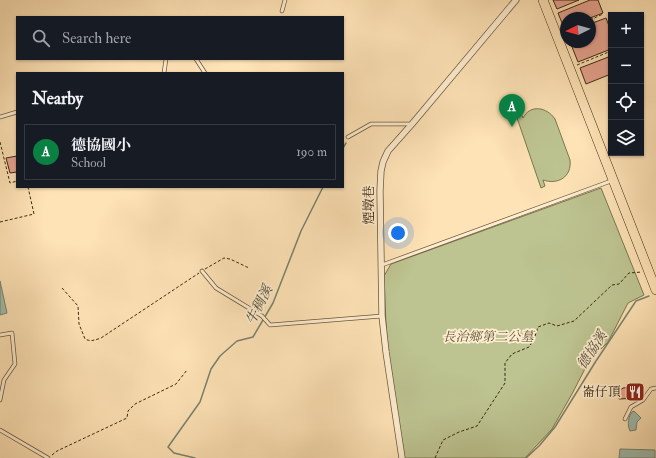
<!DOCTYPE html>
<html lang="en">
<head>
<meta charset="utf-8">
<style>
	:root { --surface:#171b24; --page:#20242c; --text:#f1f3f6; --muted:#9ea1a6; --line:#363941; --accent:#0b8043 }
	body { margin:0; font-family:"IM FELL Double Pica","Noto Serif TC",serif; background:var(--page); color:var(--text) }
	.controls { position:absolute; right:12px; top:12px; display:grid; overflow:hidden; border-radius:0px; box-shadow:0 1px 3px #0004 }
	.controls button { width:36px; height:36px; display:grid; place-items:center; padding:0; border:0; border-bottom:1px solid var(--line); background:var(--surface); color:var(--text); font:20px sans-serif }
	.compass { position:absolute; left:560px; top:12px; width:36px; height:36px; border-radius:50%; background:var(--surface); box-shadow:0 1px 3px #0004; rotate:265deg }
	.you { position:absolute; left:398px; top:233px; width:14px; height:14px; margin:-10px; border:3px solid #fff; border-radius:50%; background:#1a73e8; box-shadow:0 0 0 6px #1a73e833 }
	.badge { display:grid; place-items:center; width:26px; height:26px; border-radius:50%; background:var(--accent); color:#fff; font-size:13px; font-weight:700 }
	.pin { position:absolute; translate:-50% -33px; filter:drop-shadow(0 1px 2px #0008) }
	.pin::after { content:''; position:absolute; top:21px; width:14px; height:12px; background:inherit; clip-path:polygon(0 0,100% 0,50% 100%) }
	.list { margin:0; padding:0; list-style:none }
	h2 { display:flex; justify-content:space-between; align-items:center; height:52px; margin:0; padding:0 16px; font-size:17px }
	h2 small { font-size:13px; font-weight:400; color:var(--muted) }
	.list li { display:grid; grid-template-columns:26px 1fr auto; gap:12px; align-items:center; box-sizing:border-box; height:56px; margin:0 8px 8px; padding:0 8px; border:1px solid var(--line); border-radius:0px }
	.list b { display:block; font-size:15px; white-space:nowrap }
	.list p { margin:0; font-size:13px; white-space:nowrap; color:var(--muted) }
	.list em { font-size:13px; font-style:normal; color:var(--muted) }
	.icon { flex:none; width:22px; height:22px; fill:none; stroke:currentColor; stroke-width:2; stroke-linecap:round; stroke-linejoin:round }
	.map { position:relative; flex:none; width:656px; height:458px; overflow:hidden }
	.search { position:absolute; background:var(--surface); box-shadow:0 1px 3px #0004; left:16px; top:16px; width:328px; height:44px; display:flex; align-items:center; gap:10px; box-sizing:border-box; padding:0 14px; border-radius:0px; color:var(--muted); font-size:15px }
	.panel { position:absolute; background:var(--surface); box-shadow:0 1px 3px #0004; left:16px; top:72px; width:328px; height:116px; border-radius:0px }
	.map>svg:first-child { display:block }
	.green { fill:#bdc491; stroke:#7c7650 }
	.water { fill:#a0beb0; stroke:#788270 }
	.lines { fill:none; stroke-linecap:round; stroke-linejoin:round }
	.stream { stroke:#788270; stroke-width:1.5 }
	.building { fill:#e9a592; stroke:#3c2910 }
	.service-casing { stroke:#6c583a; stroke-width:4.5 }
	.minor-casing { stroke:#6c583a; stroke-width:7 }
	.primary-casing { stroke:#3c2910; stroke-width:10 }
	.path { stroke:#3c2910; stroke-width:1; stroke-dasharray:3 2; stroke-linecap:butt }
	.service { stroke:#feedd0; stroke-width:3 }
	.minor { stroke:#feedd0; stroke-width:5.5 }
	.primary { stroke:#fee3b6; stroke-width:9 }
	.labels { text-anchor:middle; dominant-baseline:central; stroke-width:3.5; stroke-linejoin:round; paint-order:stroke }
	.street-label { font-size:13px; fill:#3c2910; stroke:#feedd0 }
	.park-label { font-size:13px; font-style:italic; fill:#5c5030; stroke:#feedd0 }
	.poi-label { font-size:13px; fill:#3c2910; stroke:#feedd0; text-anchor:end }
	.water-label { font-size:14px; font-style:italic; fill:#554e38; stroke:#feedd0 }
</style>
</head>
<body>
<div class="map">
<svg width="656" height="458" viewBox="0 0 656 458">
	<rect width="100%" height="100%" fill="#fee3b6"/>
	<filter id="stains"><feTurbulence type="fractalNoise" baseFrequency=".005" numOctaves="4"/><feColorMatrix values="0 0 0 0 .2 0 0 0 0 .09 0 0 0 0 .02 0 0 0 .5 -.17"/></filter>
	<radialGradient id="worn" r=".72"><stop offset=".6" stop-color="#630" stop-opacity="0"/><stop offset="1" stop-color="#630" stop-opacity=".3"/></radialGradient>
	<path class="green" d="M518,107L523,118C530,104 547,107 555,119L570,160C572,177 558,185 543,180L545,186L541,188L514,109Z
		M601,188L644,295L628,303L608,342L589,361L572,394L552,429L525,458H403L387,349L384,276L391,264Z"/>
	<path class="water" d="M0,281L7,313L0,315Z
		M633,411L635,412L641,418L637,422L636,430L630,431C627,425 628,416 633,411Z
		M620,449L655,450V458H619Z"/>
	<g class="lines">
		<path class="stream" d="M343,148L346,143
			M195,458L174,453L168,447L200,402L211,369L220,356L237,341L253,337L273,303L301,231L323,187
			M526,458L539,446L555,427L596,361L636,301L649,296"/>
	</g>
	<path class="building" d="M553,0H579L557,9Z
		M590,0H598L603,13L590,18H566V28H564L558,13Z
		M606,18L611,31V49L578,62L570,42H590V24Z
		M611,56V74L586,84L580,68Z
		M17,156V172L10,173L6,158Z
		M639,386L640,398L619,399L618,391L623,388Z"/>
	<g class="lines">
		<defs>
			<path id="service" d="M282,11L285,0
				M196,59L205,73
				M164,73L166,59
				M0,117L17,112
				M348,137L371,124H411
				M382,265L611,181
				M202,271L216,288L262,316L270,325L382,316
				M0,335L12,333L15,364L4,380L0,400
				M625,419L631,407L643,400L651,389L656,388
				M0,430L48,458"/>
			<path id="minor" d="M402,458L386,352L382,316L380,191L381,171L383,162L388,151L412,124L516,0"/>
			<path id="primary" d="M543,0L656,290"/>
		</defs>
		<use href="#service" class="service-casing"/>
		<use href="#minor" class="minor-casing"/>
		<use href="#primary" class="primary-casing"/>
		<path class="path" d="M590,20L603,14
			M577,65L611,51
			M0,142L10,183L17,181
			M0,222L34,214L28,187
			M205,269L224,258L230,259L249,268
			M62,288L78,306L79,324L85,339C91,342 95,340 101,338L199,273
			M52,455L57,451L127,418L128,411L135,404L176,384L187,370
			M435,458L443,440L459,432L477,426L505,383V363L512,354L529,347L534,339L538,327L549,323L557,326L574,321L612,285L619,284L629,273L642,272"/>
		<use href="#service" class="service"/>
		<use href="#minor" class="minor"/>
		<use href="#primary" class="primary"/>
	</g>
	<defs>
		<symbol id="restaurant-square" viewBox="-11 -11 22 22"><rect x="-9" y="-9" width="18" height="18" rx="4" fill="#8f2418" stroke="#feedd0"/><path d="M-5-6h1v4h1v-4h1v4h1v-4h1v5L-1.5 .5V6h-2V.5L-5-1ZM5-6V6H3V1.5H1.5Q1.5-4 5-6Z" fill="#fff"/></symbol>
	</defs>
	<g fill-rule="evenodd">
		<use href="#restaurant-square" x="624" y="381" width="22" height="22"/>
	</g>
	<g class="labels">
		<g class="street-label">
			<text transform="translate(369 205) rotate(-90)">煙墩巷</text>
		</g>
		<g class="park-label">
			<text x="488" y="337">長治鄉第二公墓</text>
		</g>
		<g class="poi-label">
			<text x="621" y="392">崙仔頂</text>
		</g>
		<g class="water-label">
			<text transform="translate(259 305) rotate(-63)">牛稠溪</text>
			<text transform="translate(592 350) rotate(-57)">德協溪</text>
		</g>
	</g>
	<rect width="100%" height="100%" filter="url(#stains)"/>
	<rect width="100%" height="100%" fill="url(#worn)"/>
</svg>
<div class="controls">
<button>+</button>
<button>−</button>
<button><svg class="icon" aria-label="locate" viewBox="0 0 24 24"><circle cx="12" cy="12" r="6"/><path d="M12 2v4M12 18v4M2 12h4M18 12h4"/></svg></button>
<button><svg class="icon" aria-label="layers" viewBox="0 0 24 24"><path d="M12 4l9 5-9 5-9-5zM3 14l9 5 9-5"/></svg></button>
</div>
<svg class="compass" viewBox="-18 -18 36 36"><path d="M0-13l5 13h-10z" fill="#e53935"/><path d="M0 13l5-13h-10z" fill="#9ea1a6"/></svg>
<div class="you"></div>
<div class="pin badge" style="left:512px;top:127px">A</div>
<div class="search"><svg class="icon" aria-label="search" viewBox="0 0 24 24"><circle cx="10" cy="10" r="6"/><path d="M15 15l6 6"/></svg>Search here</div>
<section class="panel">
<h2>Nearby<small></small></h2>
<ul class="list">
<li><span class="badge">A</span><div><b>德協國小</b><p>School</p></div><em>190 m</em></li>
</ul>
</section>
</div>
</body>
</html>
